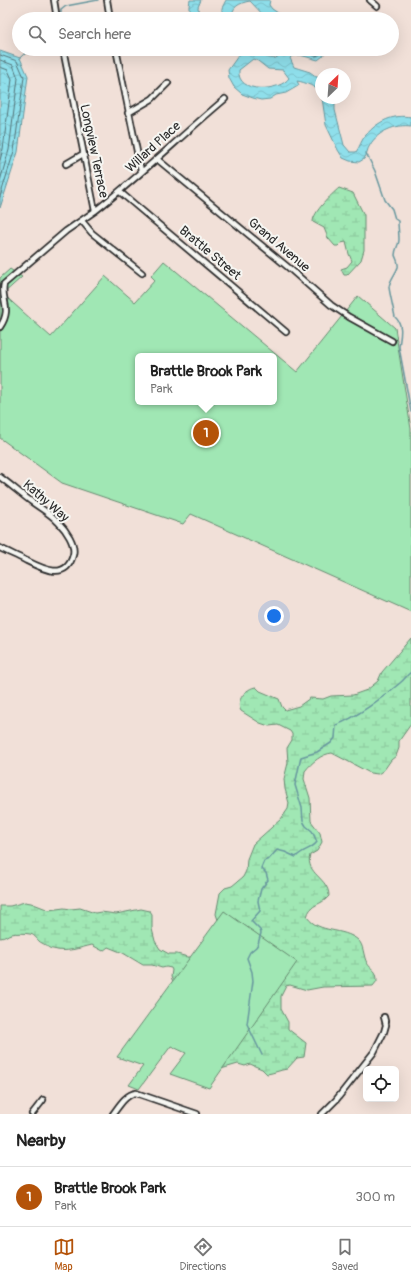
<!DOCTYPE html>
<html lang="en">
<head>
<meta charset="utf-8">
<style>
	:root { --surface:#fff; --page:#f2f2f2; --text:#222; --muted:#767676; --line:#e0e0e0; --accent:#b45309 }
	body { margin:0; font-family:Pangolin,sans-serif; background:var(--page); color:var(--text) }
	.controls { position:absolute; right:12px; bottom:12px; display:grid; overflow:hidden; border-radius:6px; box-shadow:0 4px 16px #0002 }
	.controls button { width:36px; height:36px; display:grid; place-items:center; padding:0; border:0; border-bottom:1px solid var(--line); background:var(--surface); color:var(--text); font:20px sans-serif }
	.compass { position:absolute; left:315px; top:68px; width:36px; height:36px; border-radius:50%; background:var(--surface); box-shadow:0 4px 16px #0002; rotate:25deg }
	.you { position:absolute; left:274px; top:616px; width:14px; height:14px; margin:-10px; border:3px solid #fff; border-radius:50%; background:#1a73e8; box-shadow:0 0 0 6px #1a73e833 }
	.badge { display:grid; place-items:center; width:26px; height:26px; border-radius:50%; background:var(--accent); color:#fff; font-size:13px; font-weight:700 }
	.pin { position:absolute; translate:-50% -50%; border:2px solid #fff; box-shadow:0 1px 4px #0006 }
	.popup { position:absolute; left:135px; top:353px; width:142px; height:52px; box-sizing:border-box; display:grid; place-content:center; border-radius:6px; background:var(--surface); filter:drop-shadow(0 1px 3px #0005); font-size:13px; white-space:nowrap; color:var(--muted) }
	.popup b { font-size:15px; color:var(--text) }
	.popup::after { content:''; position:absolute; left:50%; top:100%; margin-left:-8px; border:8px solid transparent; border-top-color:var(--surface) }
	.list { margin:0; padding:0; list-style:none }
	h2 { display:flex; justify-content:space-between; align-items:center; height:52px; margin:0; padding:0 16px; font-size:17px }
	h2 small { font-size:13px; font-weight:400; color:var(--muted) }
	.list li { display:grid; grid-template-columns:26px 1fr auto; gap:12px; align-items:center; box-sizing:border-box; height:60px; padding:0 16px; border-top:1px solid var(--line) }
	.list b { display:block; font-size:15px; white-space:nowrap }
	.list p { margin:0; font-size:13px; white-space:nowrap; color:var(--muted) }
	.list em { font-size:13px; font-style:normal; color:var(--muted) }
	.icon { flex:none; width:22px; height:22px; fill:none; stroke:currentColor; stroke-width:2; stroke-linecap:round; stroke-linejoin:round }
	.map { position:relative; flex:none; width:411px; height:1114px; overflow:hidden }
	.search { position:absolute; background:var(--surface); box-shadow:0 4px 16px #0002; left:12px; right:12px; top:12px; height:44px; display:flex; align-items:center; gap:10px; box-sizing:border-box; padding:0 14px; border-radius:22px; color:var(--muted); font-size:15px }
	.sheet { height:112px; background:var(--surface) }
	nav { display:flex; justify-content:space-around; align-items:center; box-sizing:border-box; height:56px; border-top:1px solid var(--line); background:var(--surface); font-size:11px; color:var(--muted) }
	nav a { display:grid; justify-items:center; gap:2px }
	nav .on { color:var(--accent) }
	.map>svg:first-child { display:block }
	.wetland { fill:url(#wetland-marsh); stroke:#668970 }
	.green { fill:#a0e7b4; stroke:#668970; fill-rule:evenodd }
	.water { fill:url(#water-waves); stroke:#67979e; fill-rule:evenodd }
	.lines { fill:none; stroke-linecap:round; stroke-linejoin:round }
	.shore { stroke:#537378; stroke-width:1 }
	.stream { stroke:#67979e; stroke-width:1.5 }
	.street-casing { stroke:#2b2b2b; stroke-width:8 }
	.street { stroke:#f6f6f2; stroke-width:4.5 }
	.labels { text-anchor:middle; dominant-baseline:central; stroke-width:4; stroke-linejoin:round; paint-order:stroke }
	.street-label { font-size:13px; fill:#2b2b2b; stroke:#f6f6f2 }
</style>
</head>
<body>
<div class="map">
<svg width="411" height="1114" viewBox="0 0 411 1114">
	<defs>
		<pattern id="wetland-marsh" width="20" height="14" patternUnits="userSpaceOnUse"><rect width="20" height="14" fill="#a0e7b4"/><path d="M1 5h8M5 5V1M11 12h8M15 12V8" fill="none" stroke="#8ac69b"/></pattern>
		<pattern id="water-waves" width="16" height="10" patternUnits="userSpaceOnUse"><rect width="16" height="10" fill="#8fdfeb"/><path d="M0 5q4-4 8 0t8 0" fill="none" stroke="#7cc0ca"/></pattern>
	</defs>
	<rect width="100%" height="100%" fill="#f1e0d8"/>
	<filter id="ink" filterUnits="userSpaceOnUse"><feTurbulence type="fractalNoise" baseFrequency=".025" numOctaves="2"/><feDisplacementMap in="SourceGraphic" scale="8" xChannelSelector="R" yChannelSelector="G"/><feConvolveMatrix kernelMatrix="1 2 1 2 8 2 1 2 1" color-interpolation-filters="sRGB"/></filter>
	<g filter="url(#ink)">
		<path class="wetland" d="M339,188L353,193L364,215V250L361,260L347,275H344L341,269L347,267L352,261L349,254L346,242L341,243L338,246H335L328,238L324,228L313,222C313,212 331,195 339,188Z
			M411,638V724L399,741V748L396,756L391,760L384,770L378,774L370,773L332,753C322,754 312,762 305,771L304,779L310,798L311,821L320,833L322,842L317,851L310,855C305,874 329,878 329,896C321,906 310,903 307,917C319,934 343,927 358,940C364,945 363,956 367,963C372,971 377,969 377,981L373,986L323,987L307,990L290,985L286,986L281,996V1009L288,1022V1029L306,1043L304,1057L297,1058L287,1069C280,1070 274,1073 267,1074L262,1069L250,1064L245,1066L238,1064L221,1069L175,986L171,977L172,970L171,968L166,967L162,968L152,965H143L123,953L108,947L103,951L92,945C79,948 66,953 53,949C49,949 46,945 42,943C37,941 36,935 30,934C25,933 16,933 11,934C7,935 5,938 0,938V906H10L25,902L31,903L49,910L64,908L71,909L80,908L95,913L101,912L116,914L141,909L150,911L152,914V929L155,941L160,949L169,954H177L188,957H201L221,929L216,914L220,893L225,888L232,886L243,877L246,871L247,859L253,844L281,819L288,809L289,803L285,789L284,779L288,763L287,748L292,740V734L290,731L278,725L269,726L260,723L241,711C235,701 246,688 256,687L260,691L279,699L282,707L285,710L299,706L310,698L323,699L331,696L353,695L367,690L378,681L382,672Z"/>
		<path class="green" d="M164,261L297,372L358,296L395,328L411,429V612L191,514L183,524L62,483L0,438V278L10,269L22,277L3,294L51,337L105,276L135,302L155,280L151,276ZM138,356H274V402H138Z
			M224,911L297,962L209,1088L170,1074L186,1053L171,1046L139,1089L129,1085L143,1066L117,1057Z"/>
		<path class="water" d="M190,0H201L198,7L199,19H189V6Z
			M226,0H270L269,5L272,9L287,19H267L250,1C239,3 231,7 232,19H222V8Z
			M243,49C255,49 258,48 266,57C279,61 277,56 285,49H327L323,56L318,60L300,55L292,56L290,58L294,67L310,72L321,80V94C317,87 305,82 297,81L299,85L298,86L286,93L276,95L270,99L261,100L253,98L242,94L234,87L229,78L228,70ZM253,59L258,61L268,69L283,70L289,78C281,91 236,95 239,70Z
			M0,51L20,58L28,76L18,152L0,208Z
			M322,98H335V110L344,145L350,152H356C360,147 361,140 366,135C378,121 393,114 411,117V126C396,124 378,131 370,145C367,149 367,155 364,159L359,162L350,161L343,158L338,150L326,125Z"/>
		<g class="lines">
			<path class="shore" d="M288,49L289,52L300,51L316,56L320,54L322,49
				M0,55L17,61L24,77L14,151L0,197
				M0,60L13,65L18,78L9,150L0,181
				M0,67L8,70L12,79L3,149L0,160"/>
			<path class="stream" d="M61,13V10L66,6L98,0
				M20,58L30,49
				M366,153L375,171L385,200L392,209L395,219L398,221C398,226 399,234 399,240C399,245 395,249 395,255C396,259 399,262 398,267C396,274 390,279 389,287C389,290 394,312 395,317C404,325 400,337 399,347L411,412
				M262,1055L247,1024L253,981L252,972L247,958L250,952L256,947L258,944L261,933L260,930L251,921L260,911L258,901L261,889L268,880L266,873L261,868L264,861L269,859L277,850L285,852L296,857C303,849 311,850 317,842L312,831L306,826L303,821L302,808L295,785L301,757L317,752L331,743L335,738L336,725C354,719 385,696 400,683C404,680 407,675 411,672"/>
			<defs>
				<path id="street" d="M54,0L57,19
					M107,0L110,19
					M370,0L377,6
					M116,49L141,171
					M128,113L152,99L168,83
					M157,159L289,268L331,305L349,317L392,341
					M66,164L83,154
					M120,192L286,332
					M95,211C140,176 181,136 225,99
					M82,221L92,233L142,273
					M0,327C13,308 0,299 4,284L66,231L95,211L63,49
					M0,477C11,485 21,494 32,502C40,508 51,514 58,522C66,530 76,544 73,555C66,582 41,568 25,560C17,556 8,552 0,548
					M32,1114L43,1100
					M113,1114C119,1106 126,1094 136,1093L197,1114
					M322,1114L336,1100L374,1052L384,1032L386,1025L384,1017"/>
			</defs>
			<use href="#street" class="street-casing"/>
			<use href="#street" class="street"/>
		</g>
	</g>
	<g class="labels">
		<g class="street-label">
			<text transform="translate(153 147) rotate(-42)">Willard Place</text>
			<text transform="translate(94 151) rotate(78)">Longview Terrace</text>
			<text transform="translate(279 245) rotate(40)">Grand Avenue</text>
			<text transform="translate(210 253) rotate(40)">Brattle Street</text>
			<text transform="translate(46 501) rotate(41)">Kathy Way</text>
		</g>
	</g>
</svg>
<div class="controls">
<button><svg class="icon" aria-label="locate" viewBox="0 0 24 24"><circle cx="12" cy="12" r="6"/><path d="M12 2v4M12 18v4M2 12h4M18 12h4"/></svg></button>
</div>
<svg class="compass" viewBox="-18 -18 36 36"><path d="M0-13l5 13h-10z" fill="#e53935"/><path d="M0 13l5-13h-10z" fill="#767676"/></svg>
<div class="you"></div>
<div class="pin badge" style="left:206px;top:433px">1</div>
<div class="popup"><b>Brattle Brook Park</b>Park</div>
<div class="search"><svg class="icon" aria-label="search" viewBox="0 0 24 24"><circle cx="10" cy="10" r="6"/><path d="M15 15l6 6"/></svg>Search here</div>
</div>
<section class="sheet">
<h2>Nearby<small></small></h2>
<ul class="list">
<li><span class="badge">1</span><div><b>Brattle Brook Park</b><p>Park</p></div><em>300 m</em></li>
</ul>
</section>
<nav>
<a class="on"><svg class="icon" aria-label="map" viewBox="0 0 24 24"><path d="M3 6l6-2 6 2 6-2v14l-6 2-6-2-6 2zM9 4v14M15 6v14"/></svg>Map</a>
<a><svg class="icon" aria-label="directions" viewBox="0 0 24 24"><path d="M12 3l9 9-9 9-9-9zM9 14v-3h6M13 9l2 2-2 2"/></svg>Directions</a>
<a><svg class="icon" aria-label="saved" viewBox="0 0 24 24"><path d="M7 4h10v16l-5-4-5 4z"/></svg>Saved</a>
</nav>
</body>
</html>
